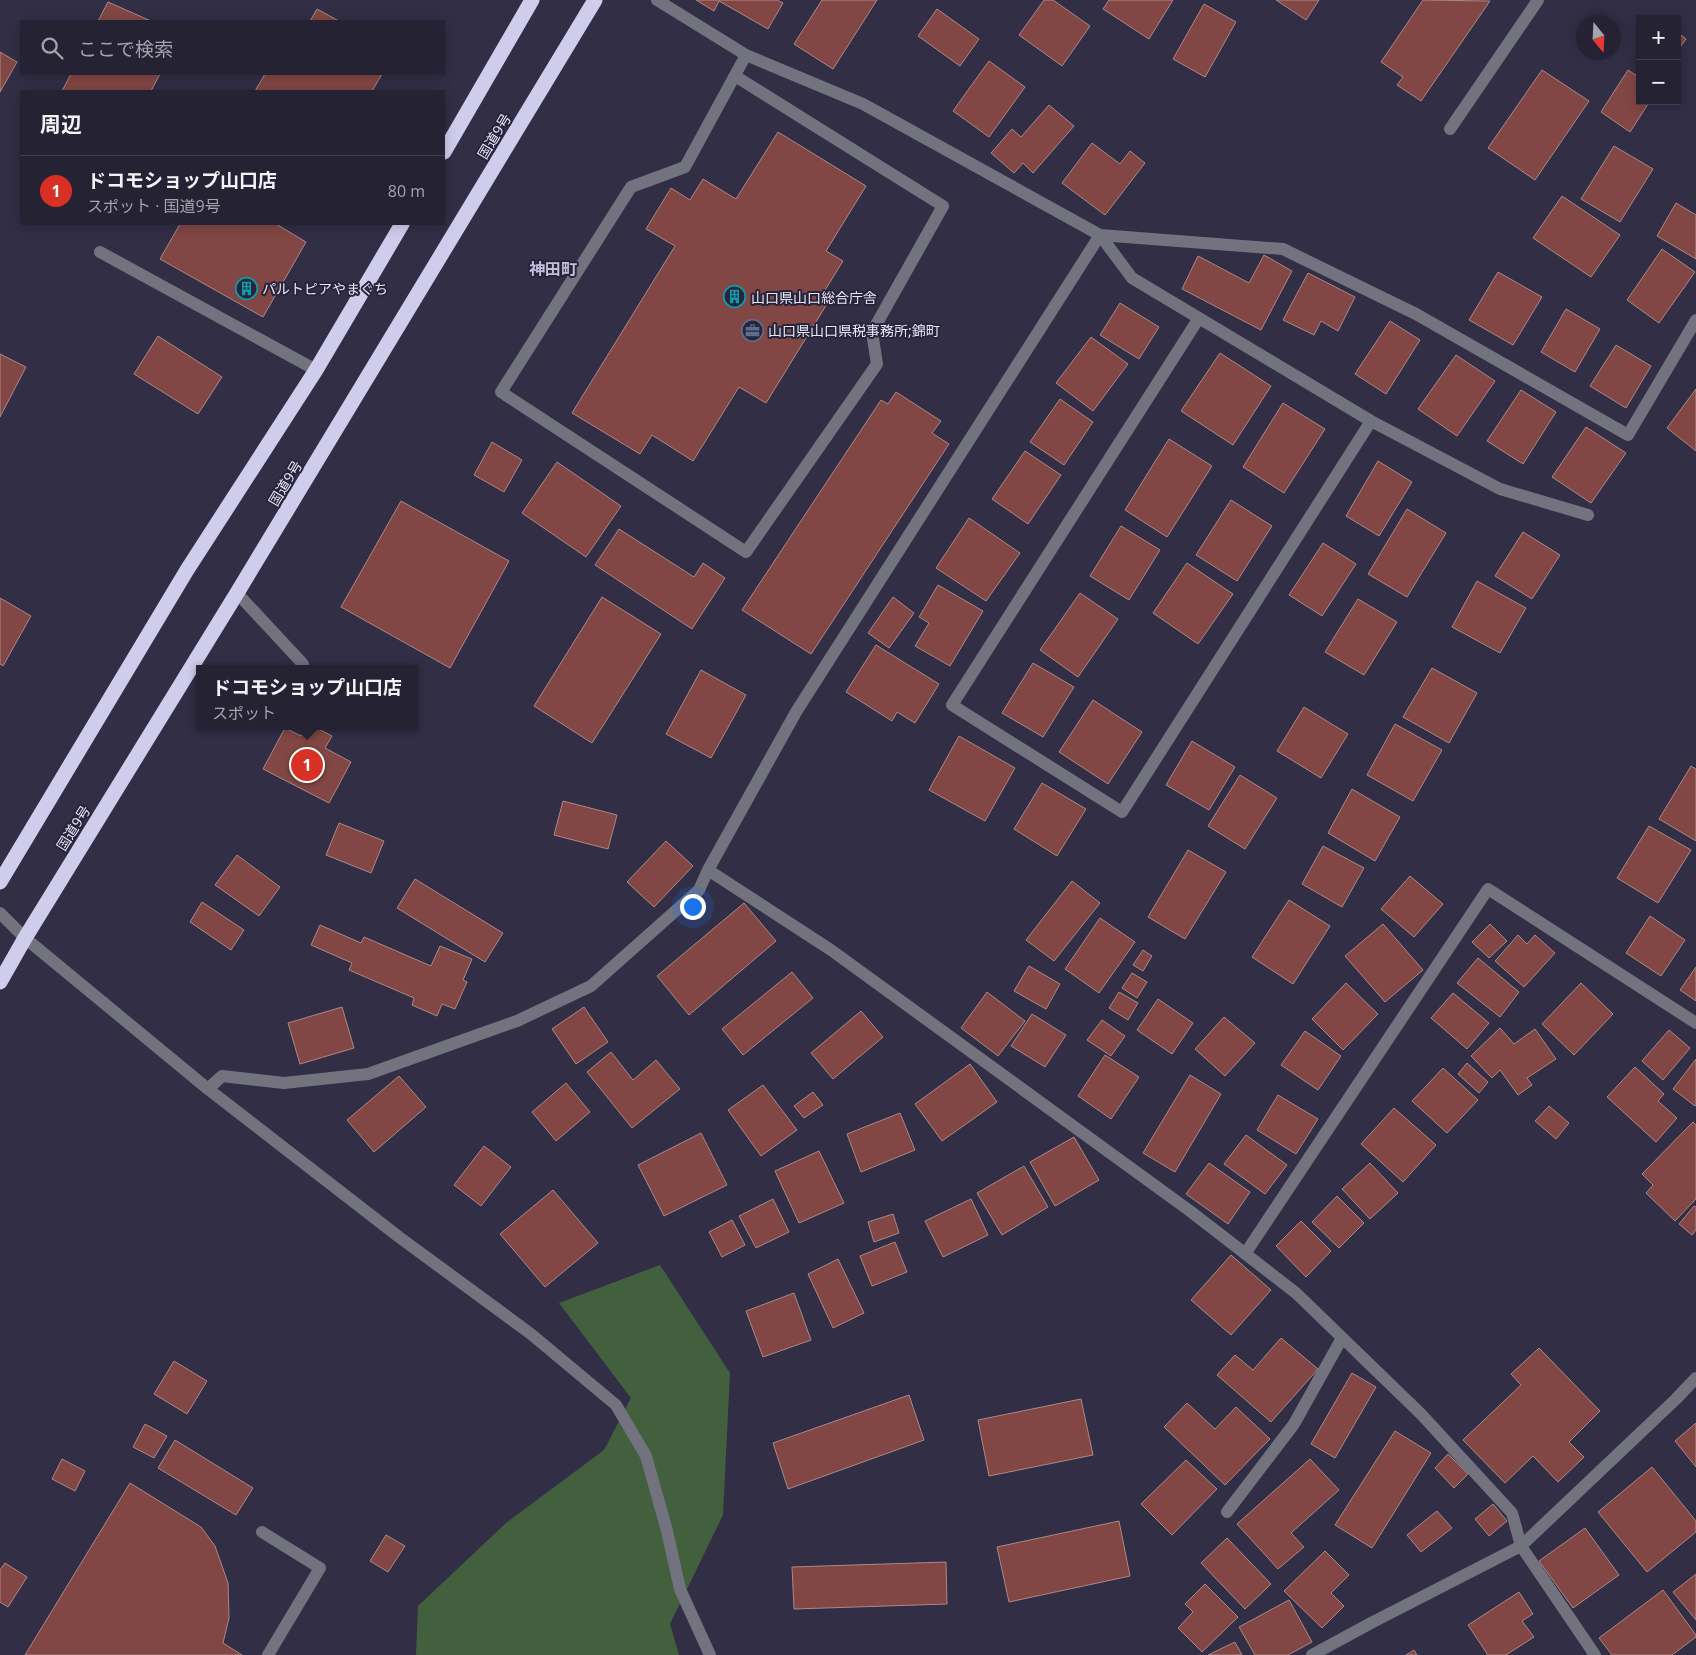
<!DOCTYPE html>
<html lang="ja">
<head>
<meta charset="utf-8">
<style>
	:root { --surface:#252234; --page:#312f40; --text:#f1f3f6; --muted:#a3a4ac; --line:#423f4f; --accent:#d93025 }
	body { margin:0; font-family:"Open Sans","Noto Sans JP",sans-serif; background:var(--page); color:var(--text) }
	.controls { position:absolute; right:15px; top:15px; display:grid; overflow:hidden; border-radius:0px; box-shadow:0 2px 12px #0003 }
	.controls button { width:45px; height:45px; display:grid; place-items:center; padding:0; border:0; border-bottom:1px solid var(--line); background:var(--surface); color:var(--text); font:25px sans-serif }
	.compass { position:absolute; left:1576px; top:15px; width:45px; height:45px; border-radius:50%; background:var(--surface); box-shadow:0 2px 12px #0003; rotate:162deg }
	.you { position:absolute; left:692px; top:906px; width:18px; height:18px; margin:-12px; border:4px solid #fff; border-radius:50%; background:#1a73e8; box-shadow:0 0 0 8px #1a73e833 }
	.badge { display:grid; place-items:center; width:32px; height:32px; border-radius:50%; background:var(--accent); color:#fff; font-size:16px; font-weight:700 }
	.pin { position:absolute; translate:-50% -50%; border:2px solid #fff; box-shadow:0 1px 5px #0006 }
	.popup { position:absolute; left:196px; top:665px; width:222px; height:65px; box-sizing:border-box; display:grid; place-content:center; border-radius:0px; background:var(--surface); filter:drop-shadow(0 1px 4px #0005); font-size:16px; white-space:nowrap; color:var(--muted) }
	.popup b { font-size:19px; color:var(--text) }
	.popup::after { content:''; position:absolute; left:50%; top:100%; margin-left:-10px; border:10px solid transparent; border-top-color:var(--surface) }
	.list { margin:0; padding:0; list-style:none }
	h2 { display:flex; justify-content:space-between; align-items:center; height:65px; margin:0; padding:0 20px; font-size:21px }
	h2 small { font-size:16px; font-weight:400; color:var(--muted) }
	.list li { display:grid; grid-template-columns:32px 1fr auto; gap:15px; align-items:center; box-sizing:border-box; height:70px; padding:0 20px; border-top:1px solid var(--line) }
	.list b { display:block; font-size:19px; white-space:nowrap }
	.list p { margin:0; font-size:16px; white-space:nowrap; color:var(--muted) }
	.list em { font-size:16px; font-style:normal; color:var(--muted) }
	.icon { flex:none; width:28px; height:28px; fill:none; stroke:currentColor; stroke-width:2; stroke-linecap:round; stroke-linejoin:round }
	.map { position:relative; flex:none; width:1696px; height:1655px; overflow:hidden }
	.search { position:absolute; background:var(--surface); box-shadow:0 2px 12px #0003; left:20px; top:20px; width:425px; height:55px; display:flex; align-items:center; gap:12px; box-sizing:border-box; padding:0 18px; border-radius:0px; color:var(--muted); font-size:19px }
	.panel { position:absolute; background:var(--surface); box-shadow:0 2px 12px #0003; left:20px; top:90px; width:425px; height:135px; border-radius:0px }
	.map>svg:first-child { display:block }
	.green { fill:#42603d }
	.building { fill:#824744; stroke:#ab8986 }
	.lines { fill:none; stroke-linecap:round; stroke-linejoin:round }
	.minor { stroke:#73737f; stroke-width:12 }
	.highway { stroke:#cfcdeb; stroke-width:15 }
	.labels { text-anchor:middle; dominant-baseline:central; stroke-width:4; stroke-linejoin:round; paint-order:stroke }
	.street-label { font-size:14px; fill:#e8e7f7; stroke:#27243b }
	.poi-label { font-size:14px; fill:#e8e7f7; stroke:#27243b; text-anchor:start }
	.quarter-label { font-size:16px; font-weight:bold; fill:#c1bedc; stroke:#27243b }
</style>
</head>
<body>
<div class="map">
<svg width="1696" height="1655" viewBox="0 0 1696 1655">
	<rect width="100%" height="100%" fill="#312e46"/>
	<path class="green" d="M660,1265L730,1373L723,1515L670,1624L679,1655H416L418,1606L506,1523L604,1450L631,1398L559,1303Z"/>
	<path class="building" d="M696,0H777L783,3L768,29L719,1L714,11Z
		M822,0H877L833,69L794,44Z
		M1044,0H1053L1090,26L1062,66L1019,35Z
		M1109,0H1173L1149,39L1103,9Z
		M1276,0H1319L1306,20Z
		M1423,0L1490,1L1421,101L1397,85L1403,77L1381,62Z
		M108,2L151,21H98Z
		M1204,4L1236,22L1205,77L1173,59Z
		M317,9L339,21H310Z
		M937,9L979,39L960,66L918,36Z
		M1677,32L1686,39L1677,51Z
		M0,52L17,62L0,92Z
		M989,61L1025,87L989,137L953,111Z
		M1542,70L1589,101L1535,180L1488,148Z
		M1628,70L1640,78V101H1650L1630,132L1601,112Z
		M71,74H160L151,91H62Z
		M265,74H382L372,91H255Z
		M1049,105L1074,126L1033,173L1023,163L1014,173L991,153L1012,129L1021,137Z
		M778,132L866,186L826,251L843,261L822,295L830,299L766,403L739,387L693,461L652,435L640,454L572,413L675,246L646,229L671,188L690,200L703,179L736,199Z
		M1092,143L1120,164L1130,151L1145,163L1105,215L1062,183Z
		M1614,146L1653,169L1620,222L1581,199Z
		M1562,196L1620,235L1591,277L1533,238Z
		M1676,203L1696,215V259L1657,236Z
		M180,224H276L306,242L263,317L160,259Z
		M1662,249L1695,272L1659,323L1627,300Z
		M1264,255L1292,271L1261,330L1182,289L1198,256L1249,283Z
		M1498,272L1542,297L1513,345L1469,320Z
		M1308,273L1355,297L1338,331L1321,321L1314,335L1283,320Z
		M1120,303L1159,327L1139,359L1100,335Z
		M1566,309L1600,329L1575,372L1541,352Z
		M1390,321L1420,340L1386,394L1355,374Z
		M158,336L222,377L198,414L134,374Z
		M1091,337L1128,364L1093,411L1056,383Z
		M1616,345L1651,366L1626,408L1590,386Z
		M1220,353L1271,386L1233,445L1181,411Z
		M0,354L26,367L0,417Z
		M1456,355L1495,381L1457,436L1418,409Z
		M1696,389V451L1667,428Z
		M1521,390L1556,412L1523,464L1487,441Z
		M896,392L941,421L932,433L949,444L811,654L742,610L881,400L888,404Z
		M1060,399L1093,422L1064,465L1030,442Z
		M1283,403L1325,429L1284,493L1243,467Z
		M1586,427L1626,453L1591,503L1552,477Z
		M1169,439L1212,466L1167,537L1125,510Z
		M492,442L522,460L504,492L474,475Z
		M1025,451L1061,475L1028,524L992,499Z
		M1378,461L1412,482L1379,536L1346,516Z
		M557,462L621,506L586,557L522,513Z
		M1231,500L1272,526L1237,581L1196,555Z
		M401,501L509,561L450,668L341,607Z
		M1407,509L1446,533L1407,597L1368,574Z
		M969,518L1020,553L986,601L936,568Z
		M1121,526L1160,550L1129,600L1090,576Z
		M619,529L694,577L703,563L725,578L692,629L595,565Z
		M1523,532L1560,555L1532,599L1495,576Z
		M1323,543L1356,564L1322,616L1289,595Z
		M1187,563L1233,594L1198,644L1153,613Z
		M1477,581L1526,608L1500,653L1452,627Z
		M938,585L983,611L950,666L915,646L929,623L919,617Z
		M1080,593L1118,619L1078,677L1040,650Z
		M602,597L661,634L592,743L534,706Z
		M893,597L914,613L889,648L868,633Z
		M0,598L31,616L3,666L0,664Z
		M1358,599L1397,622L1364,675L1325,652Z
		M876,645L939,684L915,723L897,712L892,721L846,692Z
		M1033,663L1074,687L1043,737L1002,713Z
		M1432,668L1477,693L1449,743L1403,717Z
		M701,670L746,695L711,758L666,734Z
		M1093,700L1142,732L1108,784L1059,752Z
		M1304,707L1348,734L1321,778L1277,751Z
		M1395,724L1442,750L1413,801L1367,775Z
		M306,726H313L332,736L325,748L351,762L329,803L263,769L285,728L301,736Z
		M959,736L1015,768L985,821L929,790Z
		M1192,741L1235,767L1209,810L1166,785Z
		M1691,766L1696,769V841L1659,819Z
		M1240,775L1277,798L1245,849L1208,826Z
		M1042,783L1086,809L1057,856L1014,829Z
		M1352,789L1400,817L1375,861L1328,833Z
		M563,801L617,815L608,849L554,835Z
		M339,823L384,841L371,873L326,855Z
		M1649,826L1691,850L1658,903L1617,878Z
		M666,841L693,866L654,907L627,882Z
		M1323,846L1364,868L1342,907L1302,884Z
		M1188,850L1226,872L1185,939L1148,917Z
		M237,855L280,887L259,916L215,885Z
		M1410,876L1443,904L1414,937L1381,909Z
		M415,879L503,933L485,962L397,908Z
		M1072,881L1100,903L1054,961L1026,940Z
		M1289,900L1330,926L1293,984L1252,957Z
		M202,902L244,930L231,950L190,922Z
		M744,903L776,941L689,1015L657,976Z
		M1650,916L1685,940L1661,976L1626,953Z
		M1100,918L1135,942L1099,993L1065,969Z
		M1383,924L1423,970L1385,1002L1345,956Z
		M1490,924L1507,941L1489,958L1472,942Z
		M320,925L361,943L364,937L431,966L440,946L472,959L463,980L467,982L455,1009L442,1004L437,1016L412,1005L414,998L349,970L352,963L311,945Z
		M1518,935L1527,944L1535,935L1555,953L1524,987L1495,961Z
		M1143,950L1152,956L1143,971L1133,965Z
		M1478,958L1519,992L1500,1017L1457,983Z
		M1029,966L1060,984L1046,1009L1014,991Z
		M1696,967V1001L1680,990Z
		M792,972L813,998L743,1055L722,1029Z
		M1132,973L1147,982L1137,998L1122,988Z
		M1346,983L1378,1014L1343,1050L1312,1019Z
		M1581,983L1613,1014L1574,1055L1542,1024Z
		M987,992L1025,1021L998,1056L961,1028Z
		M1119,992L1138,1003L1128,1020L1109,1008Z
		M1453,993L1489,1023L1467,1049L1431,1018Z
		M1158,999L1193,1023L1172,1054L1137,1030Z
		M342,1007L354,1048L300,1064L288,1023Z
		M584,1007L608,1042L576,1064L552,1029Z
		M861,1011L883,1037L833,1079L811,1053Z
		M1032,1014L1066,1035L1045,1067L1011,1046Z
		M1224,1017L1255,1043L1225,1076L1195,1049Z
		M1102,1020L1125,1036L1111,1056L1087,1040Z
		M1500,1028L1514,1044L1535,1029L1556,1059L1527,1078L1532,1085L1518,1095L1500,1070L1492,1078L1471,1056Z
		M1669,1030L1690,1048L1663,1080L1642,1061Z
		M1305,1031L1341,1056L1318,1090L1281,1065Z
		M611,1052L633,1080L656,1060L680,1089L632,1128L587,1072Z
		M1105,1055L1139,1077L1111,1119L1078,1096Z
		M1696,1059V1105L1695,1106L1673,1089Z
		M1467,1063L1488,1082L1479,1093L1458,1074Z
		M970,1064L997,1102L942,1141L915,1104Z
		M1635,1067L1664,1094L1658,1101L1677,1118L1656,1142L1607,1097Z
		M1443,1068L1478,1100L1447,1133L1412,1101Z
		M1190,1075L1221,1094L1175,1172L1143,1153Z
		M399,1076L426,1107L374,1152L347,1120Z
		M566,1083L590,1112L556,1141L532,1112Z
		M763,1085L797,1130L761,1156L728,1110Z
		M813,1092L823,1105L804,1118L794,1106Z
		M1278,1095L1318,1119L1296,1154L1257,1130Z
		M1549,1106L1569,1123L1556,1139L1535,1121Z
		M1394,1108L1436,1145L1403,1182L1361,1144Z
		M900,1113L915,1150L861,1172L847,1134Z
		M1693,1122L1696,1125V1199L1675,1221L1646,1193L1653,1185L1642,1174Z
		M701,1133L727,1185L664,1216L638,1165Z
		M1246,1135L1287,1165L1265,1194L1224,1164Z
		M1074,1137L1099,1180L1055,1206L1030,1162Z
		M484,1146L511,1167L481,1206L454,1185Z
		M819,1151L844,1203L799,1223L775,1171Z
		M1209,1163L1250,1192L1228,1224L1186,1194Z
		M1370,1163L1398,1193L1370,1219L1342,1189Z
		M1024,1166L1048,1207L1002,1235L977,1193Z
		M553,1190L598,1243L545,1287L500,1234Z
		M1337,1196L1364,1223L1339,1248L1312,1222Z
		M773,1199L789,1232L756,1248L739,1216Z
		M971,1199L988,1235L943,1257L925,1221Z
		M1694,1206L1696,1207V1230L1692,1235L1679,1224Z
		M893,1214L899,1233L874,1242L868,1222Z
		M732,1220L745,1245L722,1257L709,1232Z
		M1301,1221L1331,1251L1306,1277L1276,1246Z
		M895,1242L907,1272L872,1286L860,1256Z
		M1231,1255L1271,1290L1231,1335L1191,1300Z
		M838,1259L864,1313L833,1328L808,1274Z
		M794,1293L811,1340L763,1357L746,1311Z
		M1281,1338L1318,1369L1271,1422L1217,1375L1235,1355L1253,1370Z
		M1539,1348L1600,1411L1569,1442L1584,1457L1558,1482L1533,1456L1505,1483L1463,1440L1521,1385L1511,1374Z
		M174,1361L207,1381L187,1414L154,1394Z
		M1352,1373L1376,1387L1335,1458L1311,1444Z
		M909,1395L924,1440L788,1489L773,1443Z
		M1081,1399L1093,1455L989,1476L978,1420Z
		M1187,1403L1215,1429L1236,1407L1270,1439L1225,1485L1164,1427Z
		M1696,1423V1467L1675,1441Z
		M145,1424L167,1436L154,1458L133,1447Z
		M1395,1431L1431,1453L1372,1548L1335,1525Z
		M175,1440L253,1488L236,1515L158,1468Z
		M1448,1454L1468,1474L1454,1488L1435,1468Z
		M62,1459L85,1471L75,1491L52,1479Z
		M1310,1459L1339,1490L1291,1533L1304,1547L1278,1569L1237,1524Z
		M1186,1460L1217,1489L1172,1535L1141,1504Z
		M1652,1467L1696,1521V1532L1647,1572L1598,1512Z
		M130,1483L201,1527L215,1546L228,1583L229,1618L223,1643L242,1655H25Z
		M1493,1504L1507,1521L1489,1536L1475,1519Z
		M1437,1511L1452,1528L1421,1552L1407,1535Z
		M1119,1521L1130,1576L1009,1602L997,1547Z
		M1585,1528L1619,1575L1573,1608L1539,1561Z
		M386,1535L405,1546L388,1572L370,1561Z
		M1227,1538L1271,1584L1245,1609L1201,1563Z
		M1325,1551L1349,1575L1331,1593L1344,1606L1322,1628L1284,1591Z
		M946,1562L947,1604L794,1609L792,1567Z
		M5,1563L27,1577L8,1607L0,1602V1570Z
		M1696,1574V1620L1673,1592Z
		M1205,1584L1238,1617L1202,1652L1178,1628L1193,1612L1185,1604Z
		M1663,1590L1696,1635V1637L1672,1655H1612L1599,1638Z
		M1519,1592L1533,1614L1522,1621L1534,1637L1506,1655H1488L1468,1625Z
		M1289,1600L1312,1642L1288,1655H1255L1239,1627Z
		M1235,1642L1242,1655H1208Z
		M1414,1650L1417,1655H1406Z"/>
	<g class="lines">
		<path class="minor" d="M657,0L746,55L863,104L1100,235L1283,249L1416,314L1628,435L1696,320
			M735,76L943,206L872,332L877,364L746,552L501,392L631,187L685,167L746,55
			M1450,129L1538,0
			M100,252L316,370
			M1199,318L952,705L1122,812L1371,421
			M237,593L303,664
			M708,870L831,950L1190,1211L1296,1293L1421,1414L1512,1513L1521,1546L1595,1655
			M0,913L25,938L208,1089L399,1237L531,1334L616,1405L646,1456L667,1531L680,1589L710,1655
			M208,1089L222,1076L284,1083L368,1074L517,1021L591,986L699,890L708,870L796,712L1100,235L1132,278L1371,421L1500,489L1588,515
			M1245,1254L1488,889L1696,1023
			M1227,1512L1294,1424L1342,1338
			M262,1532L320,1568L268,1655
			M1312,1655L1371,1623L1521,1546L1676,1399L1696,1378"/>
		<path class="highway" d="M444,152L532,0
			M0,882L187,570L316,370L402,224
			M0,982L25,938L237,593L595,0"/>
	</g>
	<defs>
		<symbol id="building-ring" viewBox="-11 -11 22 22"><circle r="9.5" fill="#27243b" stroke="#0f9aa8" stroke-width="1.5"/><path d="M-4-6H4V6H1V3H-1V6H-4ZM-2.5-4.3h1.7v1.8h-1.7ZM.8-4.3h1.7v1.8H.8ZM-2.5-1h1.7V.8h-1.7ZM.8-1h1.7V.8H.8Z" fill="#0f9aa8"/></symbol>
		<symbol id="office-ring" viewBox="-11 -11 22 22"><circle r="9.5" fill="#27243b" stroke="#5c6f8a" stroke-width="1.5"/><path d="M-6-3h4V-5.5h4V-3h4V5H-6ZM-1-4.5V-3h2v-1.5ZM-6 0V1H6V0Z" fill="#5c6f8a"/></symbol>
	</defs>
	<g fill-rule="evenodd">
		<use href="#building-ring" x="234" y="276" width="25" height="25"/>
		<use href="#building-ring" x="722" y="284" width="25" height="25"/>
		<use href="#office-ring" x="740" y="318" width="25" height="25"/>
	</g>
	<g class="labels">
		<g class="street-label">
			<text transform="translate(494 136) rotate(-59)">国道9号</text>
			<text transform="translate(285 483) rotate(-59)">国道9号</text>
			<text transform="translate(73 828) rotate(-58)">国道9号</text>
		</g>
		<g class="poi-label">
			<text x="262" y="288">パルトピアやまぐち</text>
			<text x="751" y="297">山口県山口総合庁舎</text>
			<text x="768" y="330">山口県山口県税事務所;錦町</text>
		</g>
		<g class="quarter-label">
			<text x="553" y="269">神田町</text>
		</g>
	</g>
</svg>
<div class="controls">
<button>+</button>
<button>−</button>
</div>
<svg class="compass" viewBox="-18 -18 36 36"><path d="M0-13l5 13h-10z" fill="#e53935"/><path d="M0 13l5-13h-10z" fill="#a3a4ac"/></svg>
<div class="you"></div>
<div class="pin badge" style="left:307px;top:765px">1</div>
<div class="popup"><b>ドコモショップ山口店</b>スポット</div>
<div class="search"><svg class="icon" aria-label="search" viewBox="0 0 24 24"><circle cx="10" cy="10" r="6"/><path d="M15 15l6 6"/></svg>ここで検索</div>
<section class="panel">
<h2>周辺<small></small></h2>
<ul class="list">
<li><span class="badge">1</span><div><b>ドコモショップ山口店</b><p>スポット · 国道9号</p></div><em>80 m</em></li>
</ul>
</section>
</div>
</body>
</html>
